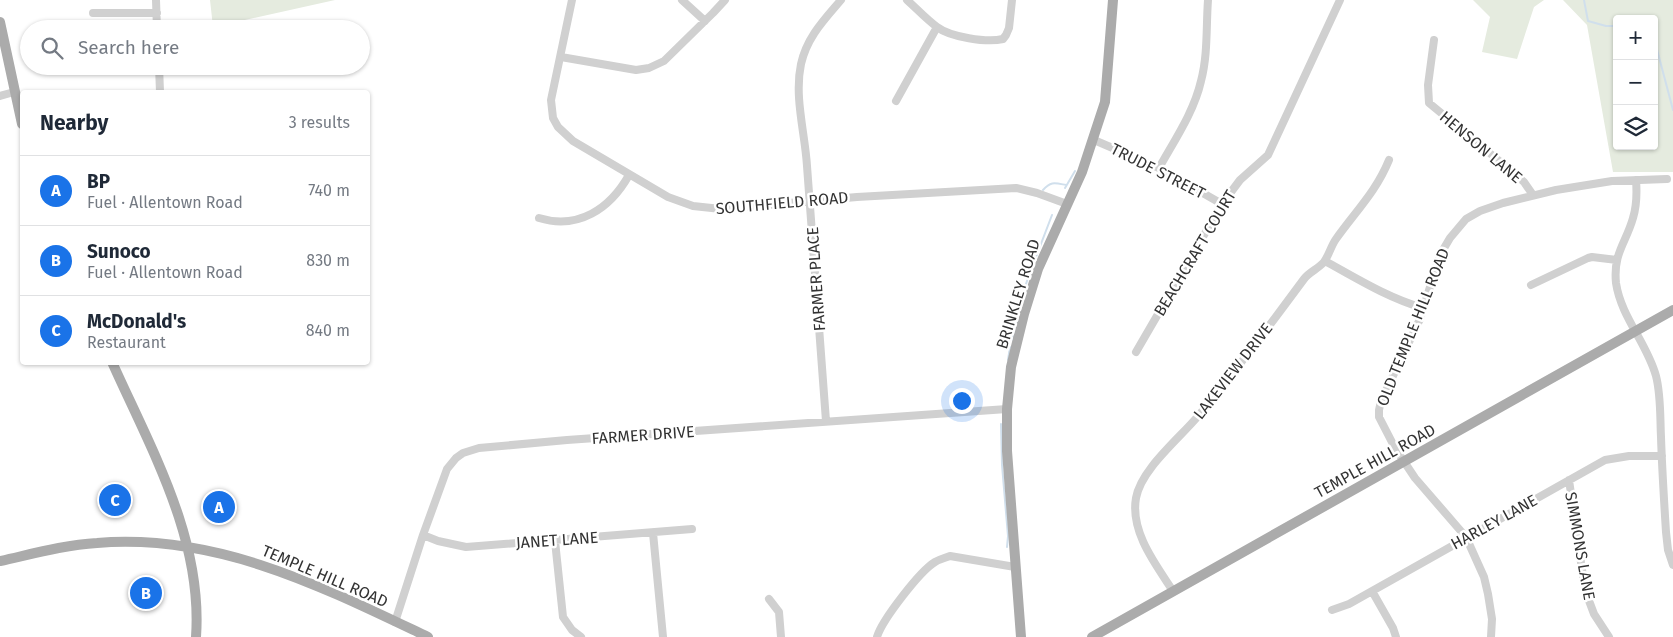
<!DOCTYPE html>
<html lang="en">
<head>
<meta charset="utf-8">
<style>
	:root { --surface:#fff; --page:#f2f2f3; --text:#1f2937; --muted:#747a83; --line:#e0e1e3; --accent:#1a73e8 }
	body { margin:0; font-family:"Fira Sans",sans-serif; background:var(--page); color:var(--text) }
	.controls { position:absolute; right:15px; top:15px; display:grid; overflow:hidden; border-radius:5px; box-shadow:0 1px 4px #0004 }
	.controls button { width:45px; height:45px; display:grid; place-items:center; padding:0; border:0; border-bottom:1px solid var(--line); background:var(--surface); color:var(--text); font:25px sans-serif }
	.you { position:absolute; left:961px; top:400px; width:18px; height:18px; margin:-12px; border:4px solid #fff; border-radius:50%; background:#1a73e8; box-shadow:0 0 0 8px #1a73e833 }
	.badge { display:grid; place-items:center; width:32px; height:32px; border-radius:50%; background:var(--accent); color:#fff; font-size:16px; font-weight:700 }
	.pin { position:absolute; translate:-50% -50%; border:2px solid #fff; box-shadow:0 1px 5px #0006 }
	.list { margin:0; padding:0; list-style:none }
	h2 { display:flex; justify-content:space-between; align-items:center; height:65px; margin:0; padding:0 20px; font-size:21px }
	h2 small { font-size:16px; font-weight:400; color:var(--muted) }
	.list li { display:grid; grid-template-columns:32px 1fr auto; gap:15px; align-items:center; box-sizing:border-box; height:70px; padding:0 20px; border-top:1px solid var(--line) }
	.list b { display:block; font-size:19px; white-space:nowrap }
	.list p { margin:0; font-size:16px; white-space:nowrap; color:var(--muted) }
	.list em { font-size:16px; font-style:normal; color:var(--muted) }
	.icon { flex:none; width:28px; height:28px; fill:none; stroke:currentColor; stroke-width:2; stroke-linecap:round; stroke-linejoin:round }
	.map { position:relative; flex:none; width:1673px; height:637px; overflow:hidden }
	.search { position:absolute; background:var(--surface); box-shadow:0 1px 4px #0004; left:20px; top:20px; width:350px; height:55px; display:flex; align-items:center; gap:12px; box-sizing:border-box; padding:0 18px; border-radius:28px; color:var(--muted); font-size:19px }
	.panel { position:absolute; background:var(--surface); box-shadow:0 1px 4px #0004; left:20px; top:90px; width:350px; height:275px; border-radius:5px }
	.map>svg:first-child { display:block }
	.green { fill:#e5ebdf; fill-rule:evenodd }
	.lines { fill:none; stroke-linecap:round; stroke-linejoin:round }
	.stream { stroke:#d0dfec; stroke-width:2 }
	.minor { stroke:#d0d0d0; stroke-width:8 }
	.major { stroke:#ababab; stroke-width:10 }
	.labels { text-anchor:middle; dominant-baseline:central; stroke-width:5; stroke-linejoin:round; paint-order:stroke }
	.street-label { font-size:16px; fill:#333; stroke:#fff }
</style>
</head>
<body>
<div class="map">
<svg width="1673" height="637" viewBox="0 0 1673 637">
	<rect width="100%" height="100%" fill="#fff"/>
	<path class="green" d="M210,0H335L213,27Z
		M1473,0H1544L1534,7L1517,59L1482,52L1490,17Z
		M1563,0H1673V172H1613L1587,25ZM1617,19H1654V146H1617Z"/>
	<g class="lines">
		<path class="stream" d="M1584,0L1588,21L1606,26H1617
			M1654,38L1673,110
			M1065,188L1075,171
			M1043,190C1051,181 1055,183 1066,185
			M1031,270L1052,215
			M1020,302L1028,278
			M1012,340L1017,317
			M1008,360L1010,347
			M1001,424L1002,465L1008,536L1007,547"/>
		<path class="minor" d="M156,0L157,29
			M572,0L551,100L553,118L558,127L573,141L668,197L693,206L721,209L857,197L1016,188L1037,193L1067,204
			M682,0L705,21
			M907,0C917,9 926,19 937,27C950,37 987,43 1003,39L1006,35L1009,28L1012,0
			M93,13H157
			M1434,40L1428,85L1429,103L1509,169L1524,182L1533,195
			M561,57L636,70L649,68L664,61L713,13L725,0
			M159,66L160,92
			M0,96L14,92
			M896,101L937,27
			M1094,140L1159,168L1222,204
			M1159,168C1174,141 1194,112 1201,81C1208,55 1206,27 1208,0
			M1636,180C1637,193 1637,205 1633,218C1626,243 1613,253 1616,283C1621,317 1647,343 1656,376C1661,395 1660,417 1661,437C1662,469 1664,500 1666,532L1668,550L1673,565
			M539,218C578,230 610,209 629,175
			M1325,261C1356,278 1388,298 1423,308
			M1531,285L1588,258L1592,257L1617,260
			M1136,352L1222,204L1240,180L1268,155L1340,0
			M826,421C820,336 814,251 807,166C805,133 794,97 801,64C807,37 824,20 841,0
			M1569,480L1585,590L1594,614L1609,637
			M653,533L663,637
			M423,535L438,541L466,547L692,529
			M555,541L563,617L572,630L581,637
			M1173,591C1156,565 1130,532 1136,498C1141,469 1180,438 1199,415C1236,371 1270,325 1304,279C1309,272 1318,269 1324,262C1329,255 1331,246 1336,239C1355,212 1376,192 1389,160
			M1372,591L1393,628L1396,637
			M769,599L779,612L781,637
			M1332,610L1349,604L1605,460L1629,456H1662
			M395,622L423,535L447,469L456,458L463,453L479,448L567,440L1007,409
			M877,637C882,620 920,571 935,562C940,559 945,558 950,556L1015,567
			M1491,637L1492,619L1488,594L1484,577L1466,537L1415,478L1395,448L1379,417V410L1381,401L1420,319L1440,255L1450,238L1466,219L1480,211L1503,203L1556,190L1612,181L1667,179"/>
		<path class="major" d="M0,22L22,124
			M112,362C151,449 203,539 196,637
			M0,561C32,554 64,545 97,543C217,533 323,587 428,637
			M1021,637L1007,451V409L1011,367L1024,314L1038,269L1082,172L1105,102L1113,0
			M1092,637L1673,310"/>
	</g>
	<g class="labels">
		<g class="street-label">
			<text transform="translate(1481 147) rotate(40)">HENSON LANE</text>
			<text transform="translate(1158 171) rotate(27)">TRUDE STREET</text>
			<text transform="translate(782 203) rotate(-5)">SOUTHFIELD ROAD</text>
			<text transform="translate(1195 253) rotate(-59)">BEACHCRAFT COURT</text>
			<text transform="translate(816 279) rotate(-94)">FARMER PLACE</text>
			<text transform="translate(1018 294) rotate(-73)">BRINKLEY ROAD</text>
			<text transform="translate(1413 327) rotate(-68)">OLD TEMPLE HILL ROAD</text>
			<text transform="translate(1233 371) rotate(-52)">LAKEVIEW DRIVE</text>
			<text transform="translate(643 435) rotate(-4)">FARMER DRIVE</text>
			<text transform="translate(1375 461) rotate(-29)">TEMPLE HILL ROAD</text>
			<text transform="translate(1494 522) rotate(-29)">HARLEY LANE</text>
			<text transform="translate(557 540) rotate(-4)">JANET LANE</text>
			<text transform="translate(1580 546) rotate(80)">SIMMONS LANE</text>
			<text transform="translate(325 576) rotate(23)">TEMPLE HILL ROAD</text>
		</g>
	</g>
</svg>
<div class="controls">
<button>+</button>
<button>−</button>
<button><svg class="icon" aria-label="layers" viewBox="0 0 24 24"><path d="M12 4l9 5-9 5-9-5zM3 14l9 5 9-5"/></svg></button>
</div>
<div class="you"></div>
<div class="pin badge" style="left:219px;top:507px">A</div>
<div class="pin badge" style="left:146px;top:593px">B</div>
<div class="pin badge" style="left:115px;top:500px">C</div>
<div class="search"><svg class="icon" aria-label="search" viewBox="0 0 24 24"><circle cx="10" cy="10" r="6"/><path d="M15 15l6 6"/></svg>Search here</div>
<section class="panel">
<h2>Nearby<small>3 results</small></h2>
<ul class="list">
<li><span class="badge">A</span><div><b>BP</b><p>Fuel · Allentown Road</p></div><em>740 m</em></li>
<li><span class="badge">B</span><div><b>Sunoco</b><p>Fuel · Allentown Road</p></div><em>830 m</em></li>
<li><span class="badge">C</span><div><b>McDonald's</b><p>Restaurant</p></div><em>840 m</em></li>
</ul>
</section>
</div>
</body>
</html>
